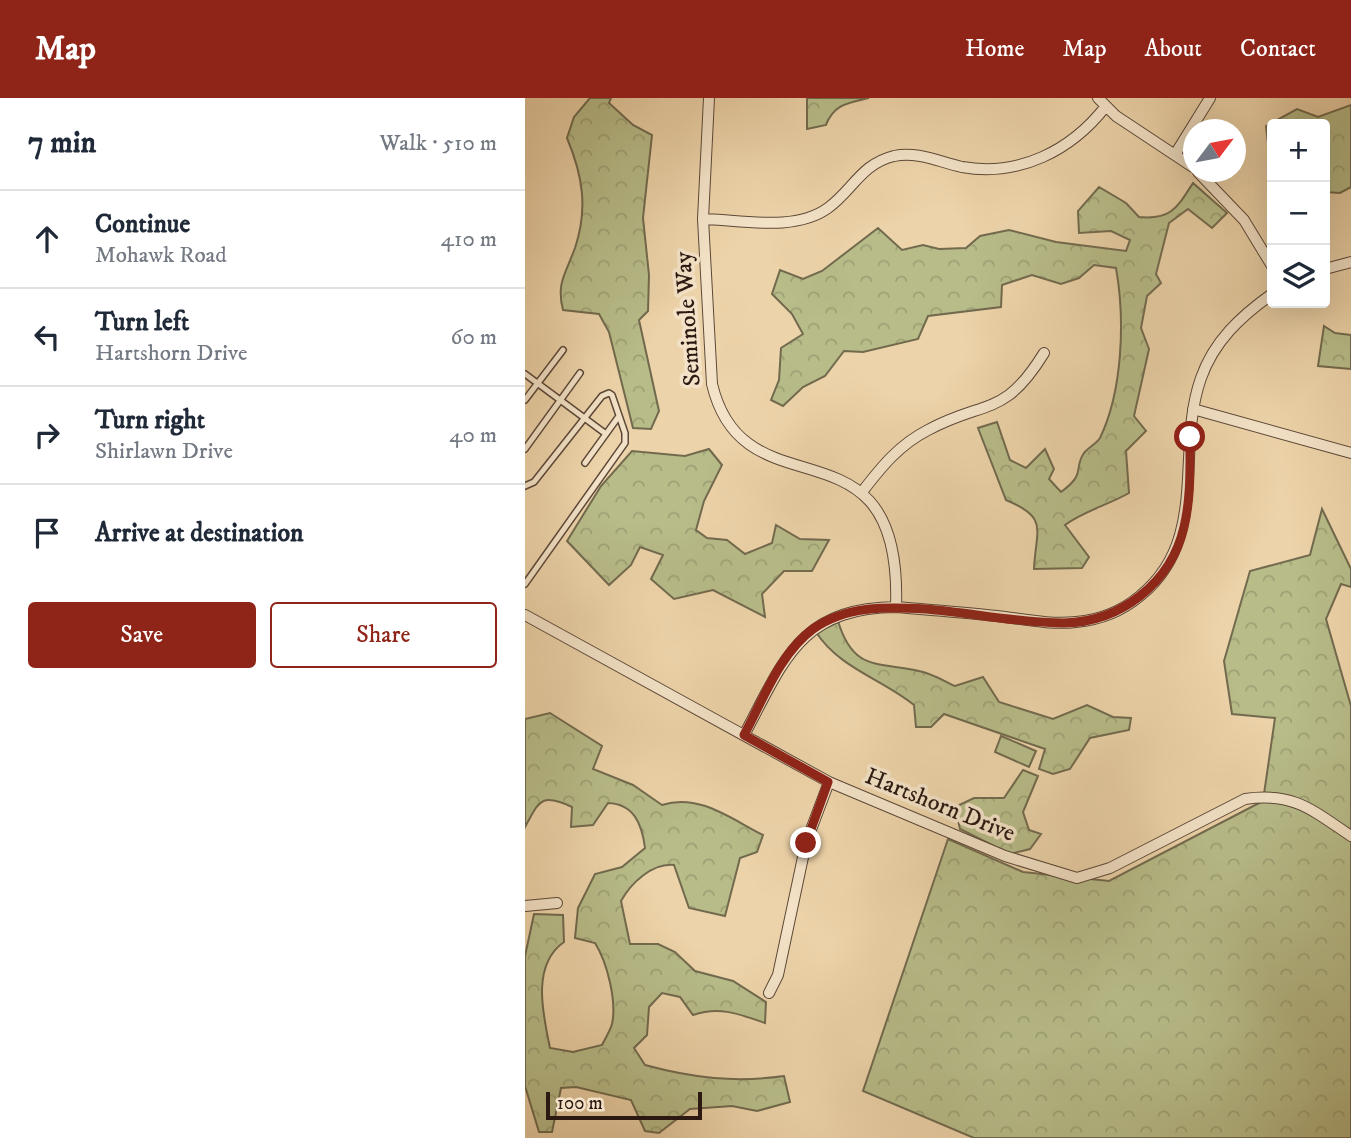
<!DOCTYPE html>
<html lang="en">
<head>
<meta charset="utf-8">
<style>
	:root { --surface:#fff; --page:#f6f6f7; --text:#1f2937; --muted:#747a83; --line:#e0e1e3; --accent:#8f2418 }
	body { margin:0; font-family:"IM FELL DW Pica",serif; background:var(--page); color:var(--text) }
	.controls { position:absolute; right:21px; top:21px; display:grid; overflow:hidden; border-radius:7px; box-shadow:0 7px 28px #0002 }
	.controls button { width:63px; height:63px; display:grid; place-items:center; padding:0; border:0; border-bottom:2px solid var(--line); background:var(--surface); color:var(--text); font:35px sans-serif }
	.compass { position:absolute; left:658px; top:21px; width:63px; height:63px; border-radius:50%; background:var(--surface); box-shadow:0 7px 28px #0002; rotate:58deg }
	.scale { position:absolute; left:21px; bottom:18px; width:156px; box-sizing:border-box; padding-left:7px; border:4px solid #2c1912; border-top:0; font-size:19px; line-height:24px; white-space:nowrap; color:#2c1912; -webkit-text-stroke:5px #f3e2c7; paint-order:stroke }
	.stop { position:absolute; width:21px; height:21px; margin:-16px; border:5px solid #8f2418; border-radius:50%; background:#fff }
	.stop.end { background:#8f2418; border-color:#fff; box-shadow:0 2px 7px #0008 }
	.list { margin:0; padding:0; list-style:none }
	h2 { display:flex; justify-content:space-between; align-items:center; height:91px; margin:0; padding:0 28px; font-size:30px }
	h2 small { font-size:23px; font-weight:400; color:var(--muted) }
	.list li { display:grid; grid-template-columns:46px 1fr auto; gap:21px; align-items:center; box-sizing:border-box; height:98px; padding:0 28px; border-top:2px solid var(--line) }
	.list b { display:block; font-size:26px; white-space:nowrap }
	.list p { margin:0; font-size:23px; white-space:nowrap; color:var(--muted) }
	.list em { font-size:23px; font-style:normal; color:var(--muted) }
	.actions { display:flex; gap:14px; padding:21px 28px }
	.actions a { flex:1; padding:16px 0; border:2px solid var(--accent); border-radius:7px; text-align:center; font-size:24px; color:var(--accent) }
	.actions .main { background:var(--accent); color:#fff }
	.icon { flex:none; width:38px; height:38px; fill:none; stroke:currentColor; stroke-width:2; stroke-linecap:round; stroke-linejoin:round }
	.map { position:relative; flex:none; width:826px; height:1040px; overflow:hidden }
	header { display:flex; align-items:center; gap:42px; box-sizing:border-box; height:98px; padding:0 35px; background:var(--accent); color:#fff }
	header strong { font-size:33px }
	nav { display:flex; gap:38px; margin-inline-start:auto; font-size:24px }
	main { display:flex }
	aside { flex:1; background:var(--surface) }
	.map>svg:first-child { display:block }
	.forest { fill:url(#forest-crowns); stroke:#726a4e; stroke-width:2 }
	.park { fill:#b7bc89; stroke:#726a4e; stroke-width:2 }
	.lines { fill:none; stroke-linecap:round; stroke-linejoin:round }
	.lane-casing { stroke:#5c4838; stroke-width:8 }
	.street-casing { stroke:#5c4838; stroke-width:12 }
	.lane { stroke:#f3e2c7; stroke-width:5 }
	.street { stroke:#f3e2c7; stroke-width:10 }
	.route { stroke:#8f2418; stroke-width:9 }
	.labels { text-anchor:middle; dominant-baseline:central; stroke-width:7; stroke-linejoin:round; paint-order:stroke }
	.street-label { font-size:24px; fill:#2c1912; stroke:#f3e2c7 }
</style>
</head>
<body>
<header>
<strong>Map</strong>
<nav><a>Home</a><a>Map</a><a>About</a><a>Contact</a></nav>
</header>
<main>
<aside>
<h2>7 min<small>Walk · 510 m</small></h2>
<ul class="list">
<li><svg class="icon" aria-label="ahead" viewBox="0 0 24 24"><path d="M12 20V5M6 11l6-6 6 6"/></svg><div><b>Continue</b><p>Mohawk Road</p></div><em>410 m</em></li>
<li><svg class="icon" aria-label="left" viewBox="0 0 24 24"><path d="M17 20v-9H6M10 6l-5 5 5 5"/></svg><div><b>Turn left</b><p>Hartshorn Drive</p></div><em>60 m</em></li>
<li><svg class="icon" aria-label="right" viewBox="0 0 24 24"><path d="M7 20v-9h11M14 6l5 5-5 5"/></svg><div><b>Turn right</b><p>Shirlawn Drive</p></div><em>40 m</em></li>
<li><svg class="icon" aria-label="arrive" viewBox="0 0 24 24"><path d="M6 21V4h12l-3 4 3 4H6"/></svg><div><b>Arrive at destination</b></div></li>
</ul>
<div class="actions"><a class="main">Save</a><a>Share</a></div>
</aside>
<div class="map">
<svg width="826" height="1040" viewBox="0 0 826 1040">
	<defs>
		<pattern id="forest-crowns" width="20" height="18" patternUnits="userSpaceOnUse" patternTransform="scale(1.75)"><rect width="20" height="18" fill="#b7bc89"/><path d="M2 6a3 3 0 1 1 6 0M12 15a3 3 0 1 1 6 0" fill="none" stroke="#9ea175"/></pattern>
	</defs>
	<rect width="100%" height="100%" fill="#edd3a9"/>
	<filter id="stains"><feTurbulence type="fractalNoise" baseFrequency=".00286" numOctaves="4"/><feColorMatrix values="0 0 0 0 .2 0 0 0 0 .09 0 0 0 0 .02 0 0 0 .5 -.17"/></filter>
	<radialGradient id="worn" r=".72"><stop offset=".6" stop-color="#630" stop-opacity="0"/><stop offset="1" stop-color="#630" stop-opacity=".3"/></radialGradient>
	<path class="forest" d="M65,0H86L84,5L108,27L127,37L118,120L124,177L123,213L114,222L134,313L126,331L108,330L84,234L74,216L38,212C31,185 41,175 50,150C63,111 58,78 42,40L49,19Z
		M282,0H344C323,5 309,6 301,27L282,31Z
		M826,7V89L815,95L800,94V26H747L745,63L741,28L772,11L793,19Z
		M668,85L702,115L687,130L663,111L644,125L631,176L636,185L622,198L616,230L624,251L609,318L621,333L601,353L604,395C583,407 559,413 540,427L564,459L557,470L509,471C511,430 524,420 481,402L453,330L472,324L485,362L501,370L520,351L529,371L524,381L536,394C562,375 548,371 559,355C564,349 571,346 575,340C598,292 600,221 591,170L569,167L554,180L536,186L507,177L477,187L476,209L403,218L393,241L338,254L319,253L300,278L278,289L258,308L246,302L254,282L256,250L278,236L267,216L247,196L255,172L278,181L297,173L353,130L377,152L398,147L414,151L441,150L455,138L484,132L531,144L601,153L605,142L586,133L554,135L553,113L574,89L601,105L614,119C646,122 652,110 668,85Z
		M799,228L810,235L826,237V271L793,268Z
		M184,351L197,367L179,403L171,432L182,440L202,442L220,456L247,445L251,427L275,441L304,442L287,473H259L237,496L240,519L188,492L149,501L126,481L138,457L115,449L106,467L84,487L42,443L76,388L107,353L160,358Z
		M797,411L826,471V489L816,486L801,521L826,608V1040H449L338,993L423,741L498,774L584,783L738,703L750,620L707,616L699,563L725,473L785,457Z
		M313,523C328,573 352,564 394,573C406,575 419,583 430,588L458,579L474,604L528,621L562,607L588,619L606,620L604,632L565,640L545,671L528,676L514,671L520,651L419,616L406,629H391L389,607C357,581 314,570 291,534Z
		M25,615L77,648L68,671L108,687L137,707C174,695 206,721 238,737L232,754L215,760L200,818L164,810L149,767C127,765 106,785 96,803L105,846H133L150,854L170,873L208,883L241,904L240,925C214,916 195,908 168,917L155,899L137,895L124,909L122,937L109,950L120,967C168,980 210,985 259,978L265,1004L232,1013L207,1008L165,1011L134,1035L120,1033L106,1002L51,989L36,990L27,1034H14L0,988V858L9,816L38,817L39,844C6,867 18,916 25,950L48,954L77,947C80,941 85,933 87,926C92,903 82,864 70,845L50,840L53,810L70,776L97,769L120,750C117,726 109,706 83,705L68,727L46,729L47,709C15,694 14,704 0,729V621Z
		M498,672L513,678L498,714L504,732L516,736L505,751L485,756L435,731L430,709L449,700H479Z"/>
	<path class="park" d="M476,638L511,653L504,669L470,654Z"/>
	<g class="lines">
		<defs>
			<path id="lane" d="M0,276L81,336
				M0,302L38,252
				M0,351L55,275
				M60,365L94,318
				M0,388L9,384L77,298L84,295L87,297L100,335V345L0,486"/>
			<path id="street" d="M184,0L178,121L187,286C219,422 378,310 371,509
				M573,0L591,18L668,69
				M651,55L685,0
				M673,74L719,122L747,168
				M178,121C217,122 270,134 303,110C328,92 336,66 369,58C393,53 414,64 437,69C494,79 546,53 581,8
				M800,171L826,164
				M668,311L826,355
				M337,394C357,368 374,347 403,332C461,301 479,320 519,255
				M0,517L304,684L480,758L552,780L585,770L720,701C769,694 787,712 826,738
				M219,637C259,563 274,510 371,509C404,512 438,514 472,518C498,521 525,527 551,524C574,522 597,513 615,498C685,442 650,353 676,280C689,243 716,218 747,196
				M0,808L32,805
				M244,895L253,877L281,745L304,684"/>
		</defs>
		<use href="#lane" class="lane-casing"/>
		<use href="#street" class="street-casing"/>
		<use href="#lane" class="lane"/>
		<use href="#street" class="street"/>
	</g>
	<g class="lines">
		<path class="route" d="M281,745L303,684L219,637C238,602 255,555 288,531C322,507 362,509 401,511C447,515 494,525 539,525C596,524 646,485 659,429C666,400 665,369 665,339"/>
	</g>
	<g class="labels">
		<g class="street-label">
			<text transform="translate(163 221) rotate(-94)">Seminole Way</text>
			<text transform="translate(415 707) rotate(22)">Hartshorn Drive</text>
		</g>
	</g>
	<rect width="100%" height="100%" filter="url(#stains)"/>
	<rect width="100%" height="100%" fill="url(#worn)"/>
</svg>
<div class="controls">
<button>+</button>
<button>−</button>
<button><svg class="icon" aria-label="layers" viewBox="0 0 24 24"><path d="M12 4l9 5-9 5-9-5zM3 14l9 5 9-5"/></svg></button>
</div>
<svg class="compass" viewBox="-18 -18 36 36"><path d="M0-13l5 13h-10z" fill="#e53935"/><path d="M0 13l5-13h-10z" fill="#747a83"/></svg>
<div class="scale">100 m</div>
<div class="stop" style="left:665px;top:339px"></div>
<div class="stop end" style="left:281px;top:745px"></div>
</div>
</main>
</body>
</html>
